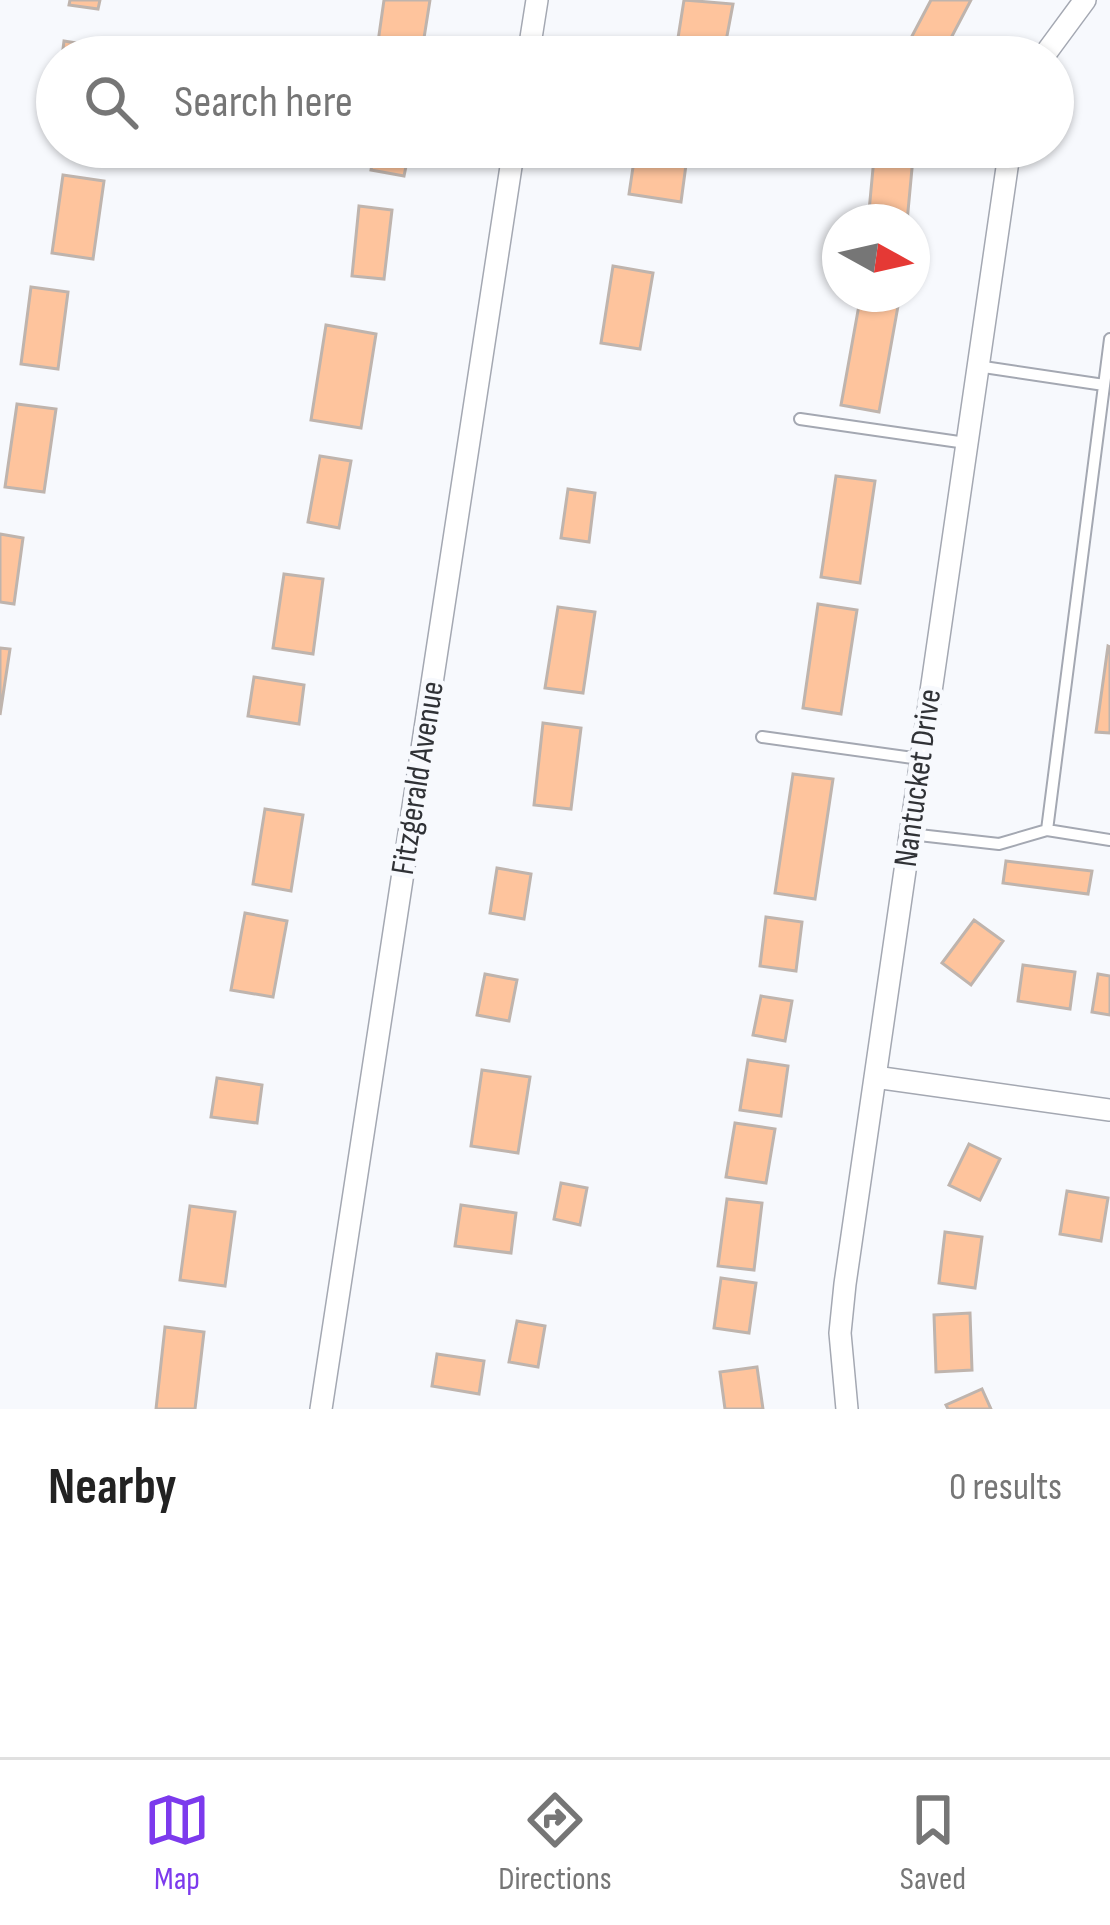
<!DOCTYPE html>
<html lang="en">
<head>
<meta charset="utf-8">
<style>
	:root { --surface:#fff; --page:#f2f2f2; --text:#222; --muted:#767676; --line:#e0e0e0; --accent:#7c3aed }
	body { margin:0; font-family:"Sofia Sans Condensed",sans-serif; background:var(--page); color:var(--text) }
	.compass { position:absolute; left:822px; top:204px; width:108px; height:108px; border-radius:50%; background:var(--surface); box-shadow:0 3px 9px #0004; rotate:98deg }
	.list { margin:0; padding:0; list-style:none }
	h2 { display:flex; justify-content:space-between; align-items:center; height:156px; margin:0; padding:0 48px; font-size:51px }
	h2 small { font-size:39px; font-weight:400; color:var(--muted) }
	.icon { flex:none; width:66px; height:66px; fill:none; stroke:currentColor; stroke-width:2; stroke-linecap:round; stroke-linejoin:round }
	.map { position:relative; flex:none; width:1110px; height:1409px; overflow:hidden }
	.search { position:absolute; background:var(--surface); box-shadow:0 3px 9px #0004; left:36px; right:36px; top:36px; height:132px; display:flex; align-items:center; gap:30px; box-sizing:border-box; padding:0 42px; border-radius:66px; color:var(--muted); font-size:45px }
	.sheet { height:348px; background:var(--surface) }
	nav { display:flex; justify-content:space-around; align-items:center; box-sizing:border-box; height:168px; border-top:3px solid var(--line); background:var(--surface); font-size:33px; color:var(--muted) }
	nav a { display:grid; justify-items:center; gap:6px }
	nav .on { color:var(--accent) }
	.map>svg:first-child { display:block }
	.building { fill:#fec49d; stroke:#bfb4ad; stroke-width:3 }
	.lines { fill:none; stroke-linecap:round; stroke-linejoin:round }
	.lane-casing { stroke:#a4a8b2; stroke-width:14 }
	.street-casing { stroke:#a4a8b2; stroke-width:24 }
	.lane { stroke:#fff; stroke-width:10 }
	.street { stroke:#fff; stroke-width:21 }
	.labels { text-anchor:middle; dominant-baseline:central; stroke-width:10; stroke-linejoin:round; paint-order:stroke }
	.street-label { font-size:33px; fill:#303236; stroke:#f7f9fd }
</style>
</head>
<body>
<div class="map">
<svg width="1110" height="1409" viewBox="0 0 1110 1409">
	<rect width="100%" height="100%" fill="#f7f9fd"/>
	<path class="building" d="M70,0H100L98,9L69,5Z
		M384,0H430L421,57L376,56Z
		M684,0L733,4L723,57H675Z
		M931,0H971L941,57H901Z
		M64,41L108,48L107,57H62Z
		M375,147H410L404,176L371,170Z
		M636,147L688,150L681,202L629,194Z
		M875,147H914L907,222H868Z
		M63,175L104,181L93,259L52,253Z
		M359,206L392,210L384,279L352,276Z
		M613,266L653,273L640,349L601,343Z
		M31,287L68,292L58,369L21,364Z
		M861,294L900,295L879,412L841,405Z
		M326,325L376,334L361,428L311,420Z
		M17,404L56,409L44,492L5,487Z
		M320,456L351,461L339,528L308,522Z
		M836,476L875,481L860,583L821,577Z
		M568,489L595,493L589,542L561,538Z
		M0,534L23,538L14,604L0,602Z
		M284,574L323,579L313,654L273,648Z
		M818,604L857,610L841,714L803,708Z
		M558,607L595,612L583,693L545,688Z
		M1108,646L1110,647V733L1096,732Z
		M0,648L10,649L0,715Z
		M254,677L304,685L299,724L248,716Z
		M543,723L581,728L571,809L534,805Z
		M793,774L833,779L815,899L775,893Z
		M265,809L303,815L291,891L253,884Z
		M1006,861L1092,871L1088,894L1003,883Z
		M497,868L531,874L524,919L490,913Z
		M245,913L287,921L273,997L231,990Z
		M766,917L802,922L796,971L760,966Z
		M974,920L1003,941L971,985L942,963Z
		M1023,965L1075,972L1070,1009L1018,1001Z
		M485,974L517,980L509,1021L477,1015Z
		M1098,974L1110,976V1015L1092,1012Z
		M761,996L792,1001L785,1041L753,1035Z
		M748,1060L788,1066L781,1116L740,1110Z
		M482,1070L530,1077L518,1153L471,1146Z
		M217,1078L262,1085L257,1123L211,1117Z
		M735,1123L775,1129L766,1183L726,1177Z
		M969,1144L1000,1159L980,1200L949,1185Z
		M561,1183L587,1188L580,1225L554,1219Z
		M1067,1191L1108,1198L1101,1241L1060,1234Z
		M727,1199L762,1203L754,1270L718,1266Z
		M461,1205L516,1213L511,1253L455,1246Z
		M190,1206L235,1212L225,1286L180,1280Z
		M945,1232L982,1237L975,1288L939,1283Z
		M721,1278L756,1283L749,1333L714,1328Z
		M970,1313L972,1370L936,1372L934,1315Z
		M517,1321L545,1326L538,1367L509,1362Z
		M165,1327L204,1332L195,1409H156Z
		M437,1354L484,1361L479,1394L432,1386Z
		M757,1367L763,1409H725L720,1372Z
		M982,1389L991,1409H948L946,1405Z"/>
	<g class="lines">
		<defs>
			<path id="lane" d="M1110,339L1047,830L1110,840
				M977,366L1104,385
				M800,419L966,443
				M762,737L920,759
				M910,834L999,844L1047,830"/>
			<path id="street" d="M528,57L537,0
				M1043,57L1085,0
				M875,1077L1110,1110
				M321,1409L514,147
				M847,1409L840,1333L845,1284L1010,147"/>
		</defs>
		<use href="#lane" class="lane-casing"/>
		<use href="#street" class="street-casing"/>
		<use href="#lane" class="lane"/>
		<use href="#street" class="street"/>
	</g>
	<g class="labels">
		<g class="street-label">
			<text transform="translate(418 778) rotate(-81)">Fitzgerald Avenue</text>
			<text transform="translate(918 778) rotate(-82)">Nantucket Drive</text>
		</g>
	</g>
</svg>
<svg class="compass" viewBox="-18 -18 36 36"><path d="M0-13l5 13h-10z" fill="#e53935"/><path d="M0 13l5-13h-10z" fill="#767676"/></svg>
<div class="search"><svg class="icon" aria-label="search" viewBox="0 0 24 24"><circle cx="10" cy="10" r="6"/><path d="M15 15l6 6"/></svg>Search here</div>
</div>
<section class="sheet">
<h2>Nearby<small>0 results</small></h2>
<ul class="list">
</ul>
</section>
<nav>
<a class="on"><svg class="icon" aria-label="map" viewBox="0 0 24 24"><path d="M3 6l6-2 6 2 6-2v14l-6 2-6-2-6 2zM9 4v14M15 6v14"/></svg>Map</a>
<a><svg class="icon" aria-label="directions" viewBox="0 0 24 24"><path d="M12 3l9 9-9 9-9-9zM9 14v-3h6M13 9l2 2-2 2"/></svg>Directions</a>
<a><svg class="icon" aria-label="saved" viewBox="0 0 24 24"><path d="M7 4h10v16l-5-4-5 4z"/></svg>Saved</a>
</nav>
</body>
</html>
